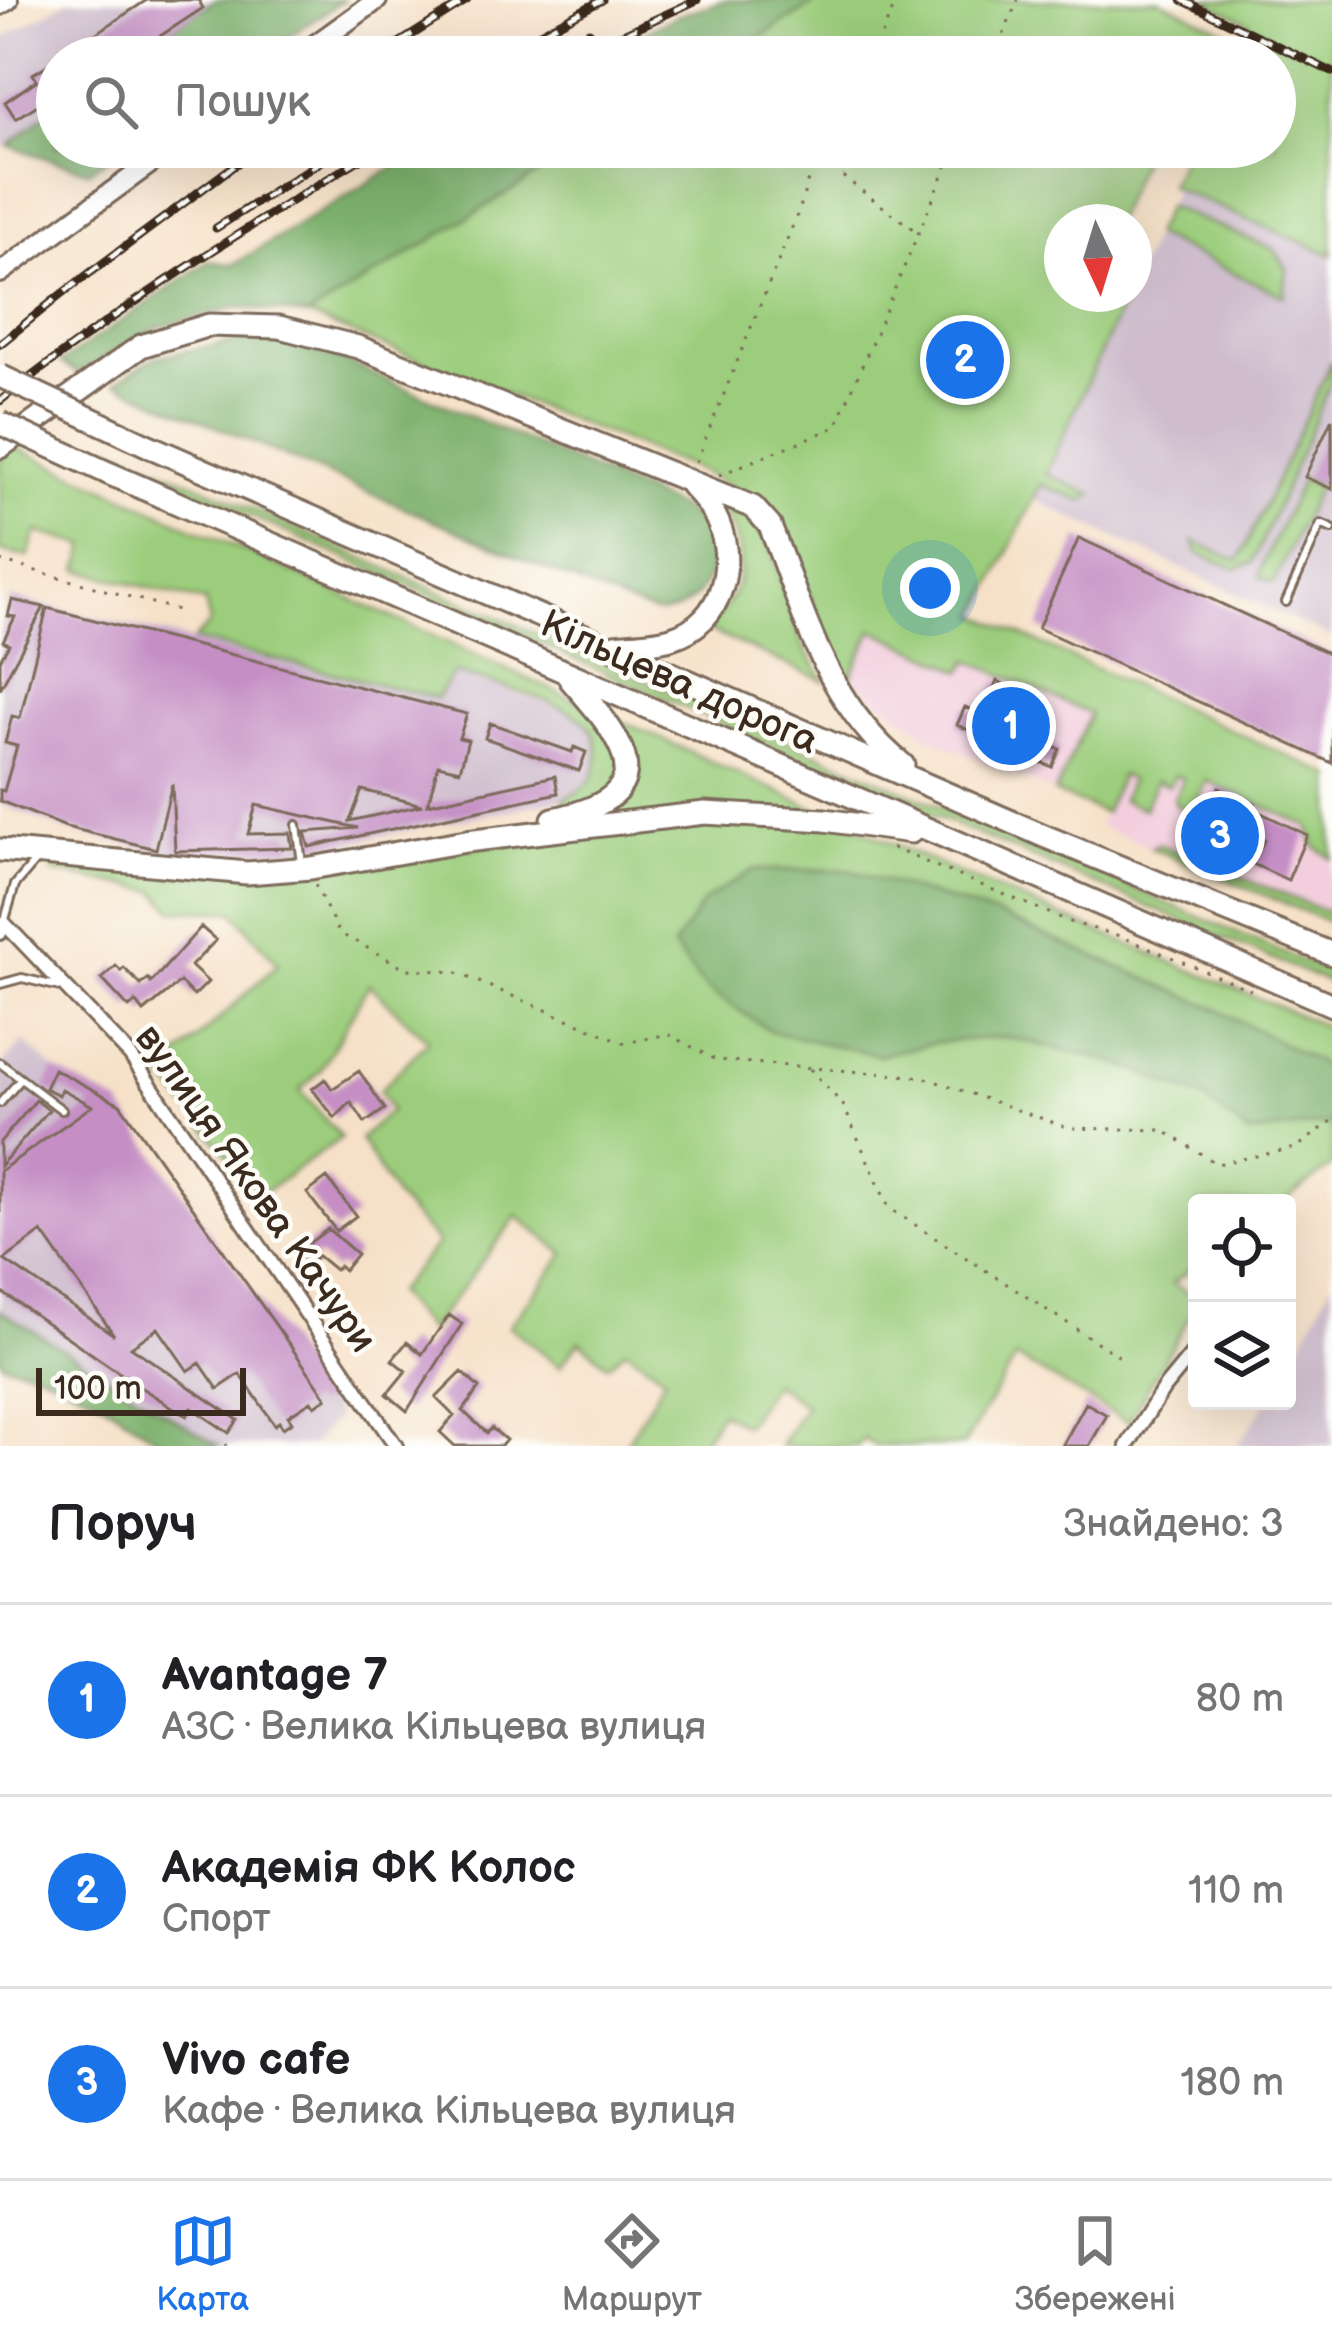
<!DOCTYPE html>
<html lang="uk">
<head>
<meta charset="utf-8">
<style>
	:root { --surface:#fff; --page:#f2f2f2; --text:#202124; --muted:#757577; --line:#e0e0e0; --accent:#1a73e8 }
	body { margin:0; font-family:"Balsamiq Sans",sans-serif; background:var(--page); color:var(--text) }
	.controls { position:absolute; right:36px; bottom:36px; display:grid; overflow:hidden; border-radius:12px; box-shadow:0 12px 48px #0002 }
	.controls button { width:108px; height:108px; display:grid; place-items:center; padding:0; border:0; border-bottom:3px solid var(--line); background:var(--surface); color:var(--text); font:60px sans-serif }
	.compass { position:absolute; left:1044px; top:204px; width:108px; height:108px; border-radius:50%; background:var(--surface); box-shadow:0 12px 48px #0002; rotate:176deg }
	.scale { position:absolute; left:36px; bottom:30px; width:210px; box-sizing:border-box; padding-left:12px; border:6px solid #3b2a1e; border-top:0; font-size:33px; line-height:42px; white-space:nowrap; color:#3b2a1e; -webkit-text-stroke:9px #fdfcf7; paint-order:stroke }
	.you { position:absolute; left:930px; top:588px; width:42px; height:42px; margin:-30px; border:9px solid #fff; border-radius:50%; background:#1a73e8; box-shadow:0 0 0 18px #1a73e833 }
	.badge { display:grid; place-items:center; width:78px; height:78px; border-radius:50%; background:var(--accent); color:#fff; font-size:39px; font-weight:700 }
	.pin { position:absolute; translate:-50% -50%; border:6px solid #fff; box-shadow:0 3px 12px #0006 }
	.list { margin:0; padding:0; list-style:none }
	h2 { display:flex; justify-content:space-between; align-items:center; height:156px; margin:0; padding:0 48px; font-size:51px }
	h2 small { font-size:39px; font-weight:400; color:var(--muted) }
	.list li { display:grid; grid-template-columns:78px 1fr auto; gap:36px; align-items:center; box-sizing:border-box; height:192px; padding:0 48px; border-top:3px solid var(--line) }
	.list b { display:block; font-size:45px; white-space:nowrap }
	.list p { margin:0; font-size:39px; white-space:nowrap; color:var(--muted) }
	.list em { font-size:39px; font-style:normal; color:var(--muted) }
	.icon { flex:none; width:66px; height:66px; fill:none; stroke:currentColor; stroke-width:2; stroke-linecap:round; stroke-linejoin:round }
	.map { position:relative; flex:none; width:1332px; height:1446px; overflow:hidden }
	.search { position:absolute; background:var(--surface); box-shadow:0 12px 48px #0002; left:36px; right:36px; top:36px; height:132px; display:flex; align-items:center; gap:30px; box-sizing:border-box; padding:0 42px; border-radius:66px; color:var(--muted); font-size:45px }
	.sheet { height:732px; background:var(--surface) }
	nav { display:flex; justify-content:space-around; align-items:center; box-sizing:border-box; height:168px; border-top:3px solid var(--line); background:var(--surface); font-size:33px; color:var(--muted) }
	nav a { display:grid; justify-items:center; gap:6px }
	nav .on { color:var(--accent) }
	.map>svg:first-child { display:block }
	.built { fill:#f3cfde }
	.industrial { fill:#cfbdce }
	.green { fill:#9bcd7c; stroke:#6b7c4d; stroke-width:3 }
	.forest { fill:#7cb06c; stroke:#5c6d45; stroke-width:3 }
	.building { fill:#c58fc5; fill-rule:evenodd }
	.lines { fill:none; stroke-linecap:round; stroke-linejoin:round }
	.lane-casing { stroke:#7c6a5a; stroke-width:12 }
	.street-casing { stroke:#7c6a5a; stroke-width:18 }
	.primary-casing { stroke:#7c6a5a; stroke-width:24 }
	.highway-casing { stroke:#7c6a5a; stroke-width:27 }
	.path { stroke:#7c6a5a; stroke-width:3; stroke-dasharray:3 9; stroke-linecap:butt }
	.lane { stroke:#fff; stroke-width:6 }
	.street { stroke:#fff; stroke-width:12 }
	.primary { stroke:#fff; stroke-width:18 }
	.highway { stroke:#fff; stroke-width:21 }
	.rail-casing { stroke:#3b2a1e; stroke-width:9 }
	.rail { stroke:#fdfcf7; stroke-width:4.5; stroke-dasharray:14; stroke-linecap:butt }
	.highway-bridge-casing { stroke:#7c6a5a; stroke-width:27; stroke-linecap:butt }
	.highway-bridge { stroke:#fff; stroke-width:21 }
	.labels { text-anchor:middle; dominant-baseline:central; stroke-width:9; stroke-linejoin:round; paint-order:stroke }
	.street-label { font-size:39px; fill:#3b2a1e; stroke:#fdfcf7 }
</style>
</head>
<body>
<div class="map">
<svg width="1332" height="1446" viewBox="0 0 1332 1446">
	<rect width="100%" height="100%" fill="#fdfcf7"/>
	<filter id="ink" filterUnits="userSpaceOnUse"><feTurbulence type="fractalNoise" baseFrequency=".00833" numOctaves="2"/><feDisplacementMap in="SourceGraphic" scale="24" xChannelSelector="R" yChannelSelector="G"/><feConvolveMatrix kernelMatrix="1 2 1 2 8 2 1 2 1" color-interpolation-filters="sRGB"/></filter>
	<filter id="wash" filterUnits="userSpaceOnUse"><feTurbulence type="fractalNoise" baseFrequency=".004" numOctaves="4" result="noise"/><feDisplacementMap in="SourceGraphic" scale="48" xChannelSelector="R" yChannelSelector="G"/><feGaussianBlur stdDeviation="2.7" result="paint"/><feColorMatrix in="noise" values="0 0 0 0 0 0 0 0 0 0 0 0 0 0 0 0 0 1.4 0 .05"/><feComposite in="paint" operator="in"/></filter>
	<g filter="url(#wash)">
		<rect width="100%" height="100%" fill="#f6e1c8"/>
		<path class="built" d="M873,630L962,671L968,660L1090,714L1055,793L932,739L866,691L851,676Z
			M1147,754L1332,837V923L1098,826L1128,757Z"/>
		<path class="industrial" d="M68,0H215L128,57H57V104L9,146L0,144V40Z
			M1251,24L1332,60V638L1034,500L1127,294H1134V278L1194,147H1275V57H1235Z
			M10,597L437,698L453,672L569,711L584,719L593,731L598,751L597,767L579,793L564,799L307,851L173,855L67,831L0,804V632Z
			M23,1041L54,1069L120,1104L330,1402L337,1418L310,1446H219L0,1310V1068Z
			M1332,1281V1446H1237L1268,1401H1287V1373Z"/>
		<path class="green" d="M820,0H1160L1243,39L1250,23L1202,0H1332V255L1169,186L1186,147H1275V57H728Z
			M582,147H1147L1114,222H1062V294H1127L1046,474L1093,495L1082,501L1041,484L978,615L1332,776V859L1315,846L1308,826L1207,781L1192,812L1176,805L1174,799L1183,778L1175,775L1169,786L1156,781L1144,809L1122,800L1130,780L1121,775L1104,813L1055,793L1090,714L969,660L963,671L873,630L851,676H841L787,535L761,502L698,470L308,316Z
			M1167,206L1274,249L1287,269L1284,296L1153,235Z
			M1332,361V379L1253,562L1237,569L1198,553L1194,541L1239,561Z
			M12,446L965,876L1332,1029V1070L1215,1008L999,916L849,870H753L879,1055L943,1041L1007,1037L1117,1063L1202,1097L1249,1134L1332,1123V1166L1282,1203H1197V1265L1172,1283L1197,1298V1303L1128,1422L1016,1358L963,1446H875L864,1438L858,1446H780L805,1405L773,1383L745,1426L720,1412L700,1446H625L665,1377L626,1349L608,1365L580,1341L560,1366L509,1326L565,1254L517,1216L429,1331L395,1293L438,1243L396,1198L360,1139L391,1110L380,1090L428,1041L369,984L320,1071L300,1090L341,1138L260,1195L160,1074L278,964L233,911L173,910L156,891L52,872L61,862L172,875L559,838L564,799C582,792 597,779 598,758C598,746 595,732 586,723C567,702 484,682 454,672L437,698L194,640L210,623L205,602L79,570L86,545L37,532L28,557L0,551V455Z
			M110,446L472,606L1332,974V984L845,778L105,452Z
			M1302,479L1318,486L1274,583L1260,577L1261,568Z
			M719,506L751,519L769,544L802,644L825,681L705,629C747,591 751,554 719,506Z
			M1158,844L1332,914V923L1151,848Z"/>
		<path class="forest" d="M215,0H344L258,57H128Z
			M725,0H820L728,57H595L677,16Z
			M57,104V147H124L88,171L9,146Z
			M427,147H582L308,316L237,307L155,328L78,373L60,363L209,261L233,265Z
			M248,339L280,342L335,357L682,509C688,515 699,521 703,528C726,562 700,611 661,613C650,613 636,606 625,603L115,383L155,357Z
			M753,870H849L999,916L1215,1008L1332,1070V1123L1249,1134L1202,1097L1117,1063L1007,1037L938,1042L879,1055L772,1032L704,987L673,947L705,900Z
			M0,1310L219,1446H167L102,1401L37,1371L4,1364L0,1358Z"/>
		<g id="blocks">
			<path class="building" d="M147,0H198L203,8L128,57H60Z
				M57,59V111L48,98L16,119L5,102L37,80L33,74Z
				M1332,418V489L1305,477Z
				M1079,538L1332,655V763L1038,628Z
				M12,600L44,607L0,689V660L9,644L3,641L15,617L8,616Z
				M47,608L467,714L459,738L468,740L460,770L438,765L428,804L555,776L558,793L309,847L305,832L358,828L256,805L248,834L290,833L292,848L175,851L172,784L156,849L66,827L0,801V790L4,791L17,746L5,743L12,716L20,718ZM362,790L422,805L350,821Z
				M997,681L1039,700L1024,733L1060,749L1052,767L957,725L965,707L982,714Z
				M490,723L572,752L574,747L586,752L579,771L485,738Z
				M1219,787L1255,803L1253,809L1307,835L1288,880L1253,864L1264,840L1243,831L1235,851L1198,835Z
				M201,927L216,940L191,966L208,982L194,996L180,982L144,1012L136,1002L129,1008L102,979L116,966L121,971L124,968L141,985L148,979L151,983Z
				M54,1069L120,1104L327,1398L315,1406L311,1401L288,1416L292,1422L283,1428L279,1422L275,1425L240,1374L218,1389L200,1363L188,1371L158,1328L131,1347L238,1420L229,1433L192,1408L187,1416L143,1389L0,1291V1171L92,1106L62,1089L59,1095L45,1088ZM42,1232L114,1335L4,1260Z
				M359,1071L385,1109L365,1123L351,1102L335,1118L312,1089L325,1079L332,1089Z
				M36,1100L49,1110L0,1166V1142Z
				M327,1178L356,1216L336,1231L307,1193Z
				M328,1229L357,1254L344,1270L339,1266L335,1270L318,1256L305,1265L296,1253Z
				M449,1315L462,1324L407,1411L387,1394L406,1371L392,1360L407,1342L422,1354Z
				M462,1372L479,1388L463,1411L487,1433L492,1428L506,1440L501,1446H455L440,1432L454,1416L436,1398Z
				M1086,1403L1107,1415L1089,1446H1062Z"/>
		</g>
	</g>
	<g filter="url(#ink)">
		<use href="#blocks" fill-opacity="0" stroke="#7c6a5a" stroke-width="3"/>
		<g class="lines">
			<defs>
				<path id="lane" d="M1286,602L1321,524L1332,529
					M297,825L302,863
					M4,923L15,885L37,859
					M0,984L22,978L60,987
					M0,1063L62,1110
					M0,1103L21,1079"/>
				<path id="street" d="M0,933L4,923L130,1055L396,1446
					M1127,1446L1164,1388L1197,1348"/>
				<path id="primary" d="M0,5L8,0
					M298,57L377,0
					M0,273L173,147"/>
				<path id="highway" d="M0,447L141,346L209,325L279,327L358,347L753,507L770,526C805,615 826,703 903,765
					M151,447L1044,836L1332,954
					M108,473L1332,1005
					M615,645C633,643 654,643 671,638C724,623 739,559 714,514C709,504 699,494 691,485
					M553,819C670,795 623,739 570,679
					M0,850L247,873L311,868L466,841L705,813L825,820L911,832"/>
			</defs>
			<use href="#lane" class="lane-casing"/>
			<use href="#street" class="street-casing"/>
			<use href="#primary" class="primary-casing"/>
			<use href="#highway" class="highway-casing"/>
			<path class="path" d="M872,57L897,0
				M994,57L1018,0
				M814,155L917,232
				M696,462L800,208L817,147
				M719,475L836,427L955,147
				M0,561L181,611
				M892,848L1073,923L1120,936L1251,990
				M315,885L339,933L407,969L455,972L625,1043L668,1034L716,1060L923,1077L1069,1128L1163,1130L1217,1164L1296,1148L1332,1121
				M810,1069L843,1105L889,1208L1120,1357
				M226,1444L227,1446"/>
			<use href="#lane" class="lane"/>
			<use href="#street" class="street"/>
			<use href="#primary" class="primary"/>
			<use href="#highway" class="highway"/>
			<defs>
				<path id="rail" d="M1182,0L1332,72
					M377,57L467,0
					M495,57L602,0
					M541,57L589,32
					M573,57L697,0
					M216,228L344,147
					M0,344L63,293L259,147
					M0,401C120,306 249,226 380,147"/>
			</defs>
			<use href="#rail" class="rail-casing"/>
			<use href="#rail" class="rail"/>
			<defs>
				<path id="highway-bridge" d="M0,376L151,447
					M0,423L108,473"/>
			</defs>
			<use href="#highway-bridge" class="highway-bridge-casing"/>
			<use href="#highway-bridge" class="highway-bridge"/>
		</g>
	</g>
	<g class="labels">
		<g class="street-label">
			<text transform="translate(679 683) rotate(24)">Кільцева дорога</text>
			<text transform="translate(255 1189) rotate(55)">вулиця Якова Качури</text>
		</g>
	</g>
</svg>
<div class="controls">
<button><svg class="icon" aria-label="locate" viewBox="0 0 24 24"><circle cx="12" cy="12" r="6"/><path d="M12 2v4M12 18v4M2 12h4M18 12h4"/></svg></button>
<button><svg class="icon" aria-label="layers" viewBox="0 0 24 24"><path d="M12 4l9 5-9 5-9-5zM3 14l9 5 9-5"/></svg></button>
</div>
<svg class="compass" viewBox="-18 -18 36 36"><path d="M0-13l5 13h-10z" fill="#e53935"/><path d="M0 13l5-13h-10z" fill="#757577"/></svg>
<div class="scale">100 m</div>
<div class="you"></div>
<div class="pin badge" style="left:1011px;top:726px">1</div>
<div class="pin badge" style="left:965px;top:360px">2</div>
<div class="pin badge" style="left:1220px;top:836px">3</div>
<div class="search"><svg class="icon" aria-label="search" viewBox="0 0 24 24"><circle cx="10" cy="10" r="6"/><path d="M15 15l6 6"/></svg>Пошук</div>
</div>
<section class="sheet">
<h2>Поруч<small>Знайдено: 3</small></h2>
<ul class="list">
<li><span class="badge">1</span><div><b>Avantage 7</b><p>АЗС · Велика Кільцева вулиця</p></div><em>80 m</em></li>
<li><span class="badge">2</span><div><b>Академія ФК Колос</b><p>Спорт</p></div><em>110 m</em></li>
<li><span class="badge">3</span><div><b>Vivo cafe</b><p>Кафе · Велика Кільцева вулиця</p></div><em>180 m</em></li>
</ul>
</section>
<nav>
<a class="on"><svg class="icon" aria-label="map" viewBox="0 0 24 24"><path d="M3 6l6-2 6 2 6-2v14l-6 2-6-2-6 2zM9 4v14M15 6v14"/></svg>Карта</a>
<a><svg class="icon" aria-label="directions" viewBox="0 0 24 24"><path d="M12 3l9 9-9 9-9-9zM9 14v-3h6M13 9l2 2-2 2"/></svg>Маршрут</a>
<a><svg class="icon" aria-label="saved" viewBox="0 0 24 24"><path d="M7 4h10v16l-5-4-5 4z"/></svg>Збережені</a>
</nav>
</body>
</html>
